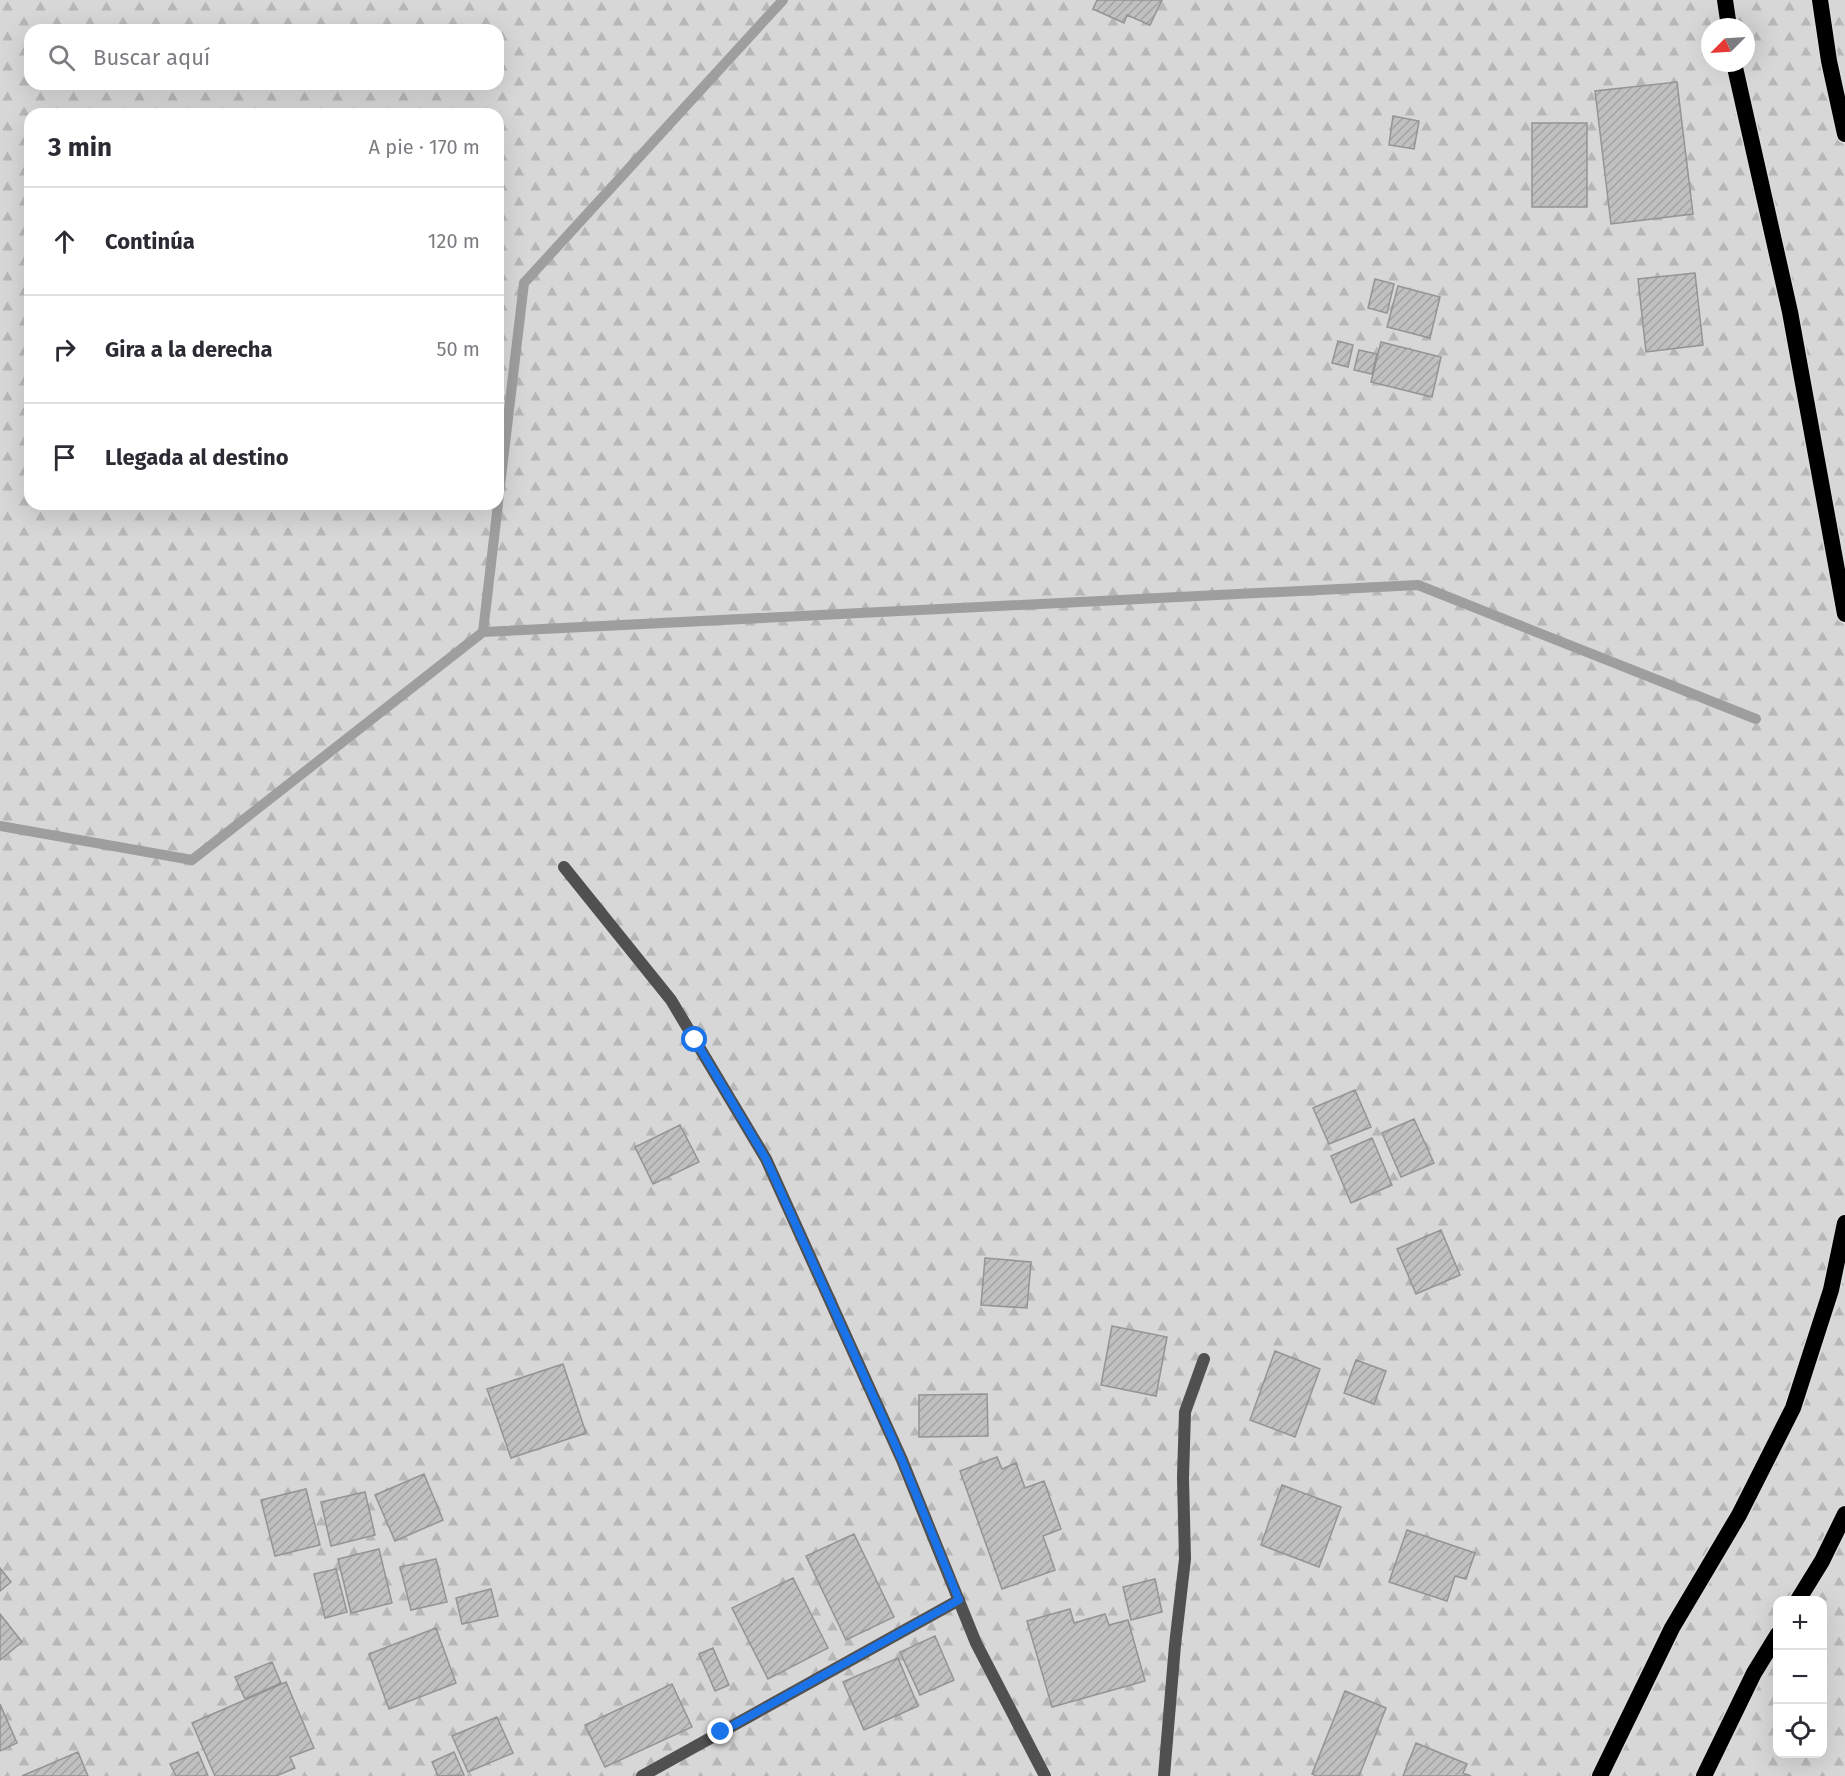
<!DOCTYPE html>
<html lang="es">
<head>
<meta charset="utf-8">
<style>
	:root { --surface:#fff; --page:#f7f7f7; --text:#2b2b33; --muted:#7c7c81; --line:#e1e1e2 }
	body { margin:0; font-family:"Fira Sans",sans-serif; background:var(--page); color:var(--text) }
	.controls { position:absolute; right:18px; bottom:18px; display:grid; overflow:hidden; border-radius:12px; box-shadow:0 6px 24px #0002 }
	.controls button { width:54px; height:54px; display:grid; place-items:center; padding:0; border:0; border-bottom:2px solid var(--line); background:var(--surface); color:var(--text); font:30px sans-serif }
	.compass { position:absolute; left:1701px; top:18px; width:54px; height:54px; border-radius:50%; background:var(--surface); box-shadow:0 6px 24px #0002; rotate:246deg }
	.stop { position:absolute; width:18px; height:18px; margin:-14px; border:4px solid #1a73e8; border-radius:50%; background:#fff }
	.stop.end { background:#1a73e8; border-color:#fff; box-shadow:0 2px 6px #0008 }
	.list { margin:0; padding:0; list-style:none }
	h2 { display:flex; justify-content:space-between; align-items:center; height:78px; margin:0; padding:0 24px; font-size:26px }
	h2 small { font-size:20px; font-weight:400; color:var(--muted) }
	.list li { display:grid; grid-template-columns:39px 1fr auto; gap:18px; align-items:center; box-sizing:border-box; height:108px; padding:0 24px; border-top:2px solid var(--line) }
	.list b { display:block; font-size:22px; white-space:nowrap }
	.list em { font-size:20px; font-style:normal; color:var(--muted) }
	.icon { flex:none; width:33px; height:33px; fill:none; stroke:currentColor; stroke-width:2; stroke-linecap:round; stroke-linejoin:round }
	.map { position:relative; flex:none; width:1845px; height:1776px; overflow:hidden }
	.search { position:absolute; background:var(--surface); box-shadow:0 6px 24px #0002; left:24px; top:24px; width:480px; height:66px; display:flex; align-items:center; gap:15px; box-sizing:border-box; padding:0 21px; border-radius:18px; color:var(--muted); font-size:22px }
	.panel { position:absolute; background:var(--surface); box-shadow:0 6px 24px #0002; left:24px; top:108px; width:480px; height:402px; border-radius:18px }
	.map>svg:first-child { display:block }
	.forest { fill:url(#forest-firs); fill-rule:evenodd }
	.lines { fill:none; stroke-linecap:round; stroke-linejoin:round }
	.stream { stroke:#9e9e9e; stroke-width:10 }
	.building { fill:url(#building-hatch); stroke:#949494; stroke-width:1.5 }
	.trunk-casing { stroke:#dbdbdb; stroke-width:19 }
	.service { stroke:#505050; stroke-width:12 }
	.minor { stroke:#505050; stroke-width:12 }
	.trunk { stroke:#000; stroke-width:16 }
	.route { stroke:#1a73e8; stroke-width:8 }
</style>
</head>
<body>
<div class="map">
<svg width="1845" height="1776" viewBox="0 0 1845 1776">
	<defs>
		<pattern id="forest-firs" width="22" height="20" patternUnits="userSpaceOnUse" patternTransform="scale(1.5)"><rect width="22" height="20" fill="#d7d7d7"/><path d="M5 1l3.5 6h-7zM16 11l3.5 6h-7z" fill="#b7b7b7"/></pattern>
		<pattern id="building-hatch" width="6" height="6" patternUnits="userSpaceOnUse" patternTransform="scale(1.5)"><rect width="6" height="6" fill="#c0c0c0"/><path d="M-1 1l2-2M0 6l6-6M5 7l2-2" fill="none" stroke="#a3a3a3"/></pattern>
	</defs>
	<rect width="100%" height="100%" fill="#fff"/>
	<path class="forest" d="M0,0H1845V1776H0ZM1710,27H1746V63H1710ZM30,30H498V84H30ZM30,114H498V504H30ZM1778,1600H1822V1754H1778Z"/>
	<g class="lines">
		<path class="stream" d="M498,503L524,283L783,0
			M483,632L498,504
			M0,826L192,860L483,632L1418,585L1756,719"/>
	</g>
	<path class="building" d="M1097,0H1162L1150,25L1127,15L1124,23L1093,9Z
		M1677,82L1693,214L1611,224L1595,91Z
		M1393,116L1419,121L1414,149L1389,145Z
		M1532,123H1587V207H1532Z
		M1695,273L1703,345L1646,352L1638,279Z
		M1375,279L1394,284L1387,313L1368,308Z
		M1398,286L1440,297L1430,338L1387,327Z
		M1338,341L1353,345L1348,367L1332,363Z
		M1381,342L1441,357L1432,397L1371,382Z
		M1359,350L1377,354L1372,374L1354,370Z
		M1355,1090L1371,1127L1329,1144L1313,1108Z
		M1414,1119L1434,1163L1401,1177L1382,1133Z
		M680,1125L699,1162L653,1184L635,1147Z
		M1372,1138L1392,1185L1351,1203L1331,1156Z
		M1441,1230L1460,1275L1416,1294L1397,1249Z
		M985,1258L1031,1262L1027,1308L981,1305Z
		M1112,1326L1167,1337L1156,1396L1101,1385Z
		M1275,1351L1320,1369L1295,1437L1250,1420Z
		M1356,1360L1386,1371L1374,1404L1344,1393Z
		M563,1364L586,1433L511,1458L487,1389Z
		M987,1394L988,1436L919,1437V1395Z
		M997,1457L1002,1469L1016,1463L1025,1488L1044,1481L1061,1529L1043,1536L1055,1570L1002,1589L960,1471Z
		M424,1474L443,1520L395,1541L375,1495Z
		M1282,1485L1341,1507L1319,1567L1261,1545Z
		M306,1489L320,1545L275,1556L261,1500Z
		M365,1492L375,1535L331,1546L321,1502Z
		M1407,1530L1475,1553L1466,1579L1455,1576L1447,1601L1389,1582Z
		M854,1534L894,1617L846,1640L806,1556Z
		M379,1549L392,1603L351,1613L338,1559Z
		M436,1559L447,1602L411,1610L400,1567Z
		M0,1568L11,1582L0,1591Z
		M336,1569L347,1612L325,1618L314,1574Z
		M793,1578L828,1648L768,1679L732,1608Z
		M1155,1579L1162,1612L1131,1620L1123,1587Z
		M491,1589L498,1616L462,1624L456,1598Z
		M1070,1609L1074,1623L1105,1614L1109,1625L1128,1620L1145,1681L1052,1707L1027,1621Z
		M0,1614L22,1642L0,1660Z
		M436,1628L456,1683L389,1709L369,1654Z
		M935,1636L954,1680L920,1695L900,1652Z
		M713,1648L729,1685L715,1691L699,1654Z
		M898,1658L918,1706L864,1730L843,1682Z
		M272,1662L281,1683L245,1699L235,1677Z
		M286,1682L314,1748L290,1757L295,1768L276,1776H215L192,1723Z
		M672,1684L692,1727L605,1767L585,1725Z
		M1345,1691L1386,1708L1359,1776H1316L1312,1774Z
		M0,1704L17,1743L0,1751Z
		M497,1717L513,1753L468,1772L452,1736Z
		M1416,1743L1467,1764L1463,1773L1471,1776H1403Z
		M78,1752L88,1776H22Z
		M198,1752L208,1776H176L170,1764Z
		M454,1752L464,1775L438,1776L432,1762Z"/>
	<g class="lines">
		<defs>
			<path id="trunk" d="M1725,0L1729,27
				M1820,0L1829,61L1845,134
				M1734,63L1790,312L1845,614
				M1798,1600L1822,1561L1845,1514
				M1600,1776L1672,1628L1739,1515L1793,1408L1831,1290L1845,1223
				M1704,1776L1754,1673L1778,1634"/>
		</defs>
		<use href="#trunk" class="trunk-casing"/>
		<path class="service" d="M642,1776L959,1600"/>
		<path class="minor" d="M564,867L671,1000L766,1159L902,1460L976,1643L1045,1776
			M1164,1776L1175,1645L1185,1559L1183,1478L1185,1412L1204,1359"/>
		<use href="#trunk" class="trunk"/>
	</g>
	<g class="lines">
		<path class="route" d="M695,1040L766,1159L902,1460L959,1600L721,1732"/>
	</g>
</svg>
<div class="controls">
<button>+</button>
<button>−</button>
<button><svg class="icon" aria-label="locate" viewBox="0 0 24 24"><circle cx="12" cy="12" r="6"/><path d="M12 2v4M12 18v4M2 12h4M18 12h4"/></svg></button>
</div>
<svg class="compass" viewBox="-18 -18 36 36"><path d="M0-13l5 13h-10z" fill="#e53935"/><path d="M0 13l5-13h-10z" fill="#7c7c81"/></svg>
<div class="stop" style="left:695px;top:1040px"></div>
<div class="stop end" style="left:721px;top:1732px"></div>
<div class="search"><svg class="icon" aria-label="search" viewBox="0 0 24 24"><circle cx="10" cy="10" r="6"/><path d="M15 15l6 6"/></svg>Buscar aquí</div>
<section class="panel">
<h2>3 min<small>A pie · 170 m</small></h2>
<ul class="list">
<li><svg class="icon" aria-label="ahead" viewBox="0 0 24 24"><path d="M12 20V5M6 11l6-6 6 6"/></svg><div><b>Continúa</b></div><em>120 m</em></li>
<li><svg class="icon" aria-label="right" viewBox="0 0 24 24"><path d="M7 20v-9h11M14 6l5 5-5 5"/></svg><div><b>Gira a la derecha</b></div><em>50 m</em></li>
<li><svg class="icon" aria-label="arrive" viewBox="0 0 24 24"><path d="M6 21V4h12l-3 4 3 4H6"/></svg><div><b>Llegada al destino</b></div></li>
</ul>
</section>
</div>
</body>
</html>
